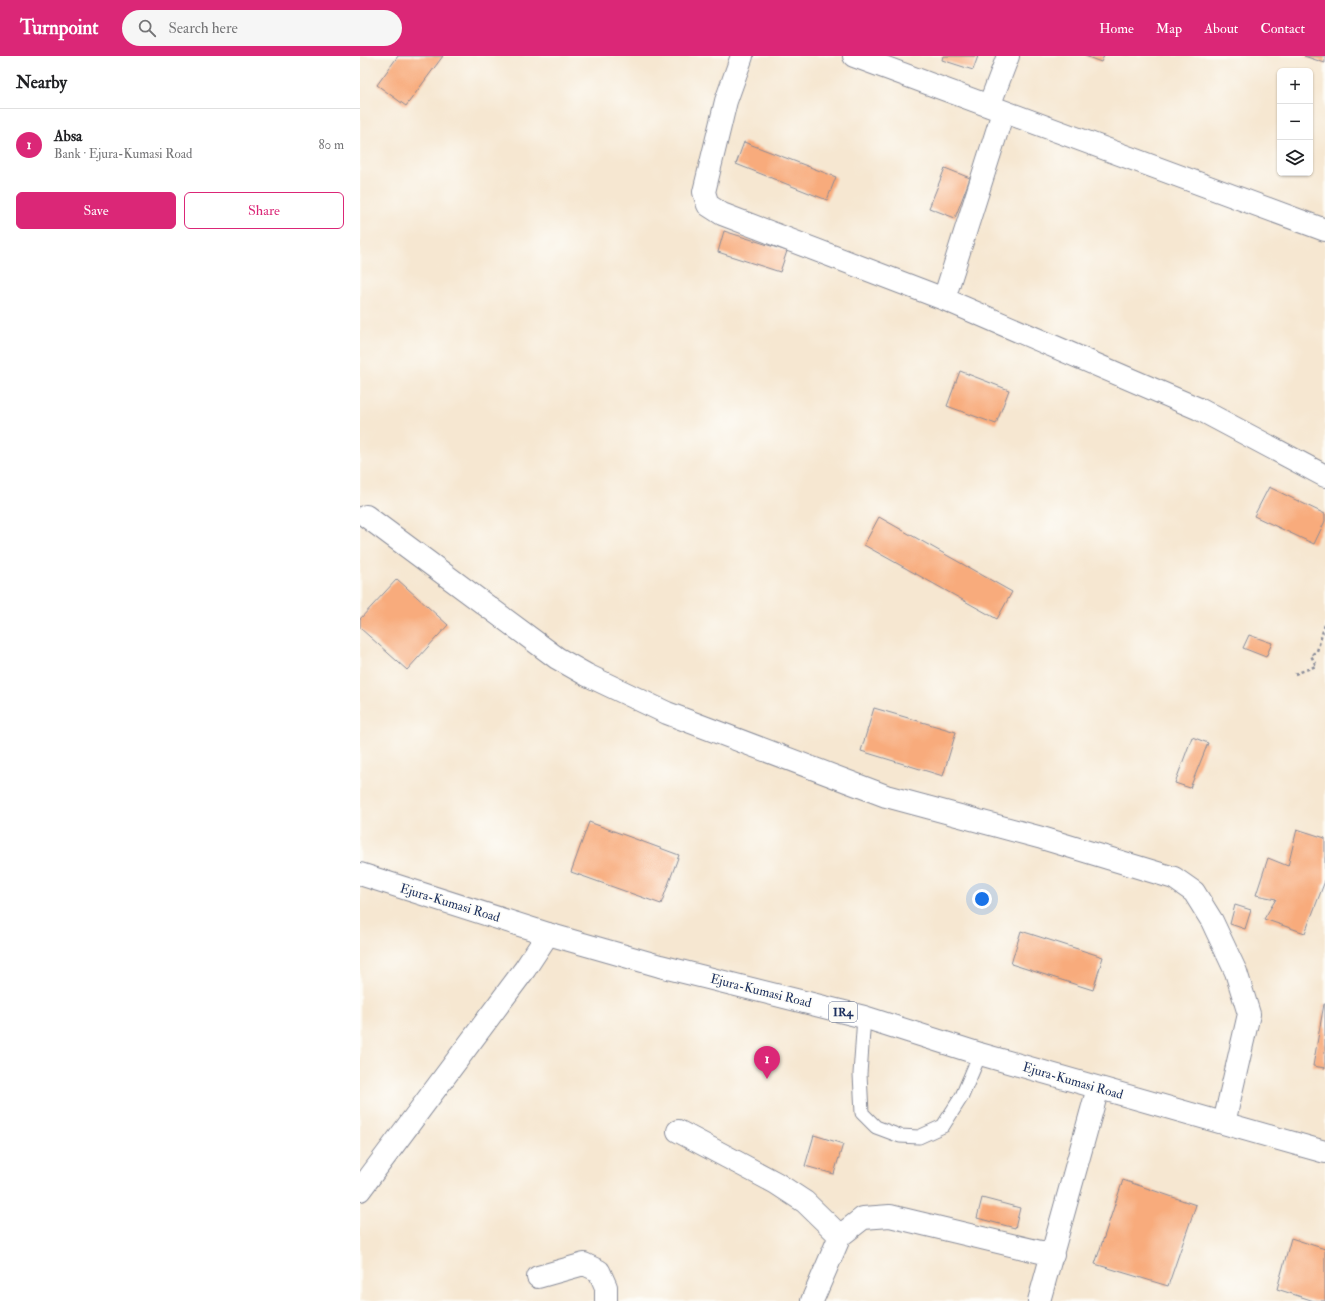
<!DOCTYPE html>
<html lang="en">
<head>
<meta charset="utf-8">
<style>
	:root { --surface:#fff; --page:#f6f6f6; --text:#202124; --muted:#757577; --line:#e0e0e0; --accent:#db2777 }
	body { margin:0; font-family:"IM FELL Double Pica",serif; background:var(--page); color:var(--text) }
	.controls { position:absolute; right:12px; top:12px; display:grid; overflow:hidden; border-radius:6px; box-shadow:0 1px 3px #0004 }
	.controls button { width:36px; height:36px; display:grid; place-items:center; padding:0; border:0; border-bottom:1px solid var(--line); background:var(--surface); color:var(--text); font:20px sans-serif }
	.you { position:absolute; left:622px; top:843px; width:14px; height:14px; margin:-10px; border:3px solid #fff; border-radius:50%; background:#1a73e8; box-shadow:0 0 0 6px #1a73e833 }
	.badge { display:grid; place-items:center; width:26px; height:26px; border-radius:50%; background:var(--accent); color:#fff; font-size:13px; font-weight:700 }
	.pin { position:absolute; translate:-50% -33px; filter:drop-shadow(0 1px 2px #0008) }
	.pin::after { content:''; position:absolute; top:21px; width:14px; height:12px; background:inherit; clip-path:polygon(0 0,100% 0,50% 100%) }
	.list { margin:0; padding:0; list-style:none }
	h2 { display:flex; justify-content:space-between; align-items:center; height:52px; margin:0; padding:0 16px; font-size:17px }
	h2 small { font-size:13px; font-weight:400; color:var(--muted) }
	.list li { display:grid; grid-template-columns:26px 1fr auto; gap:12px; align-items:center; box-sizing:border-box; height:72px; padding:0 16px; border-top:1px solid var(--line) }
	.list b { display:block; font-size:15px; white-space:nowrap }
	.list p { margin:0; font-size:13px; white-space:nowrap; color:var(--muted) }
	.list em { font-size:13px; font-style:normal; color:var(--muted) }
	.actions { display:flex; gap:8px; padding:12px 16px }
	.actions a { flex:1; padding:9px 0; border:1px solid var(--accent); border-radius:6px; text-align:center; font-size:14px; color:var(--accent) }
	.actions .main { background:var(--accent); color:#fff }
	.icon { flex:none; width:22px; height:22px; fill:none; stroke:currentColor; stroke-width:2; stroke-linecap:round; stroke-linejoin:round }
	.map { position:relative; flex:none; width:965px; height:1245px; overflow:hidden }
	header { display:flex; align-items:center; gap:24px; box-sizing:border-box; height:56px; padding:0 20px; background:var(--accent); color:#fff }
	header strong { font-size:19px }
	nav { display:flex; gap:22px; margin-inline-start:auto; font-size:14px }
	.search { width:280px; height:36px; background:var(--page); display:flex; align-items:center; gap:10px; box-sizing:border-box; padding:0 14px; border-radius:22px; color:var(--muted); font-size:15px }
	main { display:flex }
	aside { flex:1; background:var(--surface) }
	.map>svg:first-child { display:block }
	.building { fill:#f8ab7c }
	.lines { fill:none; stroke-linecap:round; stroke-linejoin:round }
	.service-casing { stroke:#888b98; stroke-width:15 }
	.minor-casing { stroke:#888b98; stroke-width:24 }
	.primary-casing { stroke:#888b98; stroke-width:24 }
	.path { stroke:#888b98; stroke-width:2.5; stroke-dasharray:3 3; stroke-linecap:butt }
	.service { stroke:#fff; stroke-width:13 }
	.minor { stroke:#fff; stroke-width:22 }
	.primary { stroke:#fff; stroke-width:22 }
	.labels { text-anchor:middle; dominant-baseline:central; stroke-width:3; stroke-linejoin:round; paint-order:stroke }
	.shield { fill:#fdfcf7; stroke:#5f6c8c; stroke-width:1 }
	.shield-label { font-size:12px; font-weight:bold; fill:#1b2f5e }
	.street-label { font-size:13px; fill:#1b2f5e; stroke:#fdfcf7 }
</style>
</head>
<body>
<header>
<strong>Turnpoint</strong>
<div class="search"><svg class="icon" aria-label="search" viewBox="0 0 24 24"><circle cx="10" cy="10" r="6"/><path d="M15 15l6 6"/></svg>Search here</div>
<nav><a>Home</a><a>Map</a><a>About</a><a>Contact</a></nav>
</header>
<main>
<aside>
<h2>Nearby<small></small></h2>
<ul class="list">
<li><span class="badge">1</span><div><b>Absa</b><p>Bank · Ejura-Kumasi Road</p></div><em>80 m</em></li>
</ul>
<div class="actions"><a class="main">Save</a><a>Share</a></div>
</aside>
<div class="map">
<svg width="965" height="1245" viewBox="0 0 965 1245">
	<rect width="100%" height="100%" fill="#fdfcf7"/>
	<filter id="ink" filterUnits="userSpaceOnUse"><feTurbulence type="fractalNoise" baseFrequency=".025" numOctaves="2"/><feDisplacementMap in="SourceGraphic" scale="8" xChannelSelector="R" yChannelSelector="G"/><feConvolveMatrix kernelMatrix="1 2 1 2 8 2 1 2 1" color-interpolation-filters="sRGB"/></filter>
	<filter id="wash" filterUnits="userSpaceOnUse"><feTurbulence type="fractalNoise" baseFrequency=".012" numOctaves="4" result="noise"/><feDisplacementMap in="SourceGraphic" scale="16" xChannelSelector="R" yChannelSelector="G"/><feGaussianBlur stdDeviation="0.9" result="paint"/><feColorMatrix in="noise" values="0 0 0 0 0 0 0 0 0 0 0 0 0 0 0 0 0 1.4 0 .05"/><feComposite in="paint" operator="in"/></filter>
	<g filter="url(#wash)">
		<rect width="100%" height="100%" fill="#f6e7d1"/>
		<g id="blocks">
			<path class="building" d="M38,0H83L46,50L17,29Z
				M583,0H618L613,14L582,4Z
				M725,0H744L741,6Z
				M944,0H965V7Z
				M384,86L476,121L467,144L376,108Z
				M585,112L610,122L595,162L569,152Z
				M364,175L427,195L420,216L358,196Z
				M600,315L649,334L636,368L587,350Z
				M909,431L965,458V465L954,488L894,460Z
				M519,461L652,536L637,563L504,489Z
				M37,523L88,569L47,614L0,572V563Z
				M889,579L912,587L906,601L883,592Z
				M514,652L596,676L583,720L501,695Z
				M832,681L848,687L830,732L815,727Z
				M229,766L319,799L301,848L211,816Z
				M937,773L965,782V825L945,877L904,863L916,843L896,839L908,802L928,810Z
				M875,849L891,854L885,873L870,868Z
				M661,875L743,901L733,934L651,908Z
				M964,948H965V1012L953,1010Z
				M454,1079L483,1088L474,1118L445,1110Z
				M763,1124L836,1149L808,1230L735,1208Z
				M622,1142L660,1152L655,1172L617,1162Z
				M931,1182L965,1193V1245H954L917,1233Z"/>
		</g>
	</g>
	<g filter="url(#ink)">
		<use href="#blocks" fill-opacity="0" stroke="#888b98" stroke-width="1"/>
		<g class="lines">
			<defs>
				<path id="service" d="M504,961L500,1018L502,1057L516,1071L540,1080L559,1081L583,1070L602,1040L620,998"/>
				<path id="minor" d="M382,0L366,45L344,136L348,149L362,158L584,243L839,353L965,420
					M494,0L965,174
					M629,50L648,0
					M584,243L643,56
					M6,460L197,602L227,619L307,657L526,740L682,782L814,822L834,836L852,865L876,916L889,958L864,1067
					M318,1075L416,1127L445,1146L480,1180
					M0,1134L165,913L188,878
					M178,1221L224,1208L239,1215L246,1231V1245
					M452,1245L480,1180L503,1162L530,1160L693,1199
					M679,1245L738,1032"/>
				<path id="primary" d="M0,818L188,878L300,910L504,961L620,998L965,1096"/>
			</defs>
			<use href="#service" class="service-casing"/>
			<use href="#minor" class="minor-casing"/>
			<use href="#primary" class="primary-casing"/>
			<path class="path" d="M935,618L956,610L951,599L957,595L965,568"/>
			<use href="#service" class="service"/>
			<use href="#minor" class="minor"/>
			<use href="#primary" class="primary"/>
		</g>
	</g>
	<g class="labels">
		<rect class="shield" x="469" y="946" width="28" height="20" rx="3"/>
		<g class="shield-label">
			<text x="483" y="956">IR4</text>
		</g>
		<g class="street-label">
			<text transform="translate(90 847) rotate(17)">Ejura-Kumasi Road</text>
			<text transform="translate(401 935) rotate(14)">Ejura-Kumasi Road</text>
			<text transform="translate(713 1025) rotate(16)">Ejura-Kumasi Road</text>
		</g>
	</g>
</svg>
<div class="controls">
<button>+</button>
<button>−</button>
<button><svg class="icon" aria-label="layers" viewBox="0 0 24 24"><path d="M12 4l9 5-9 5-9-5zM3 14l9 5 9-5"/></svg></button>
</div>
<div class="you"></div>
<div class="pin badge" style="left:407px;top:1023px">1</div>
</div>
</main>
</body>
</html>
